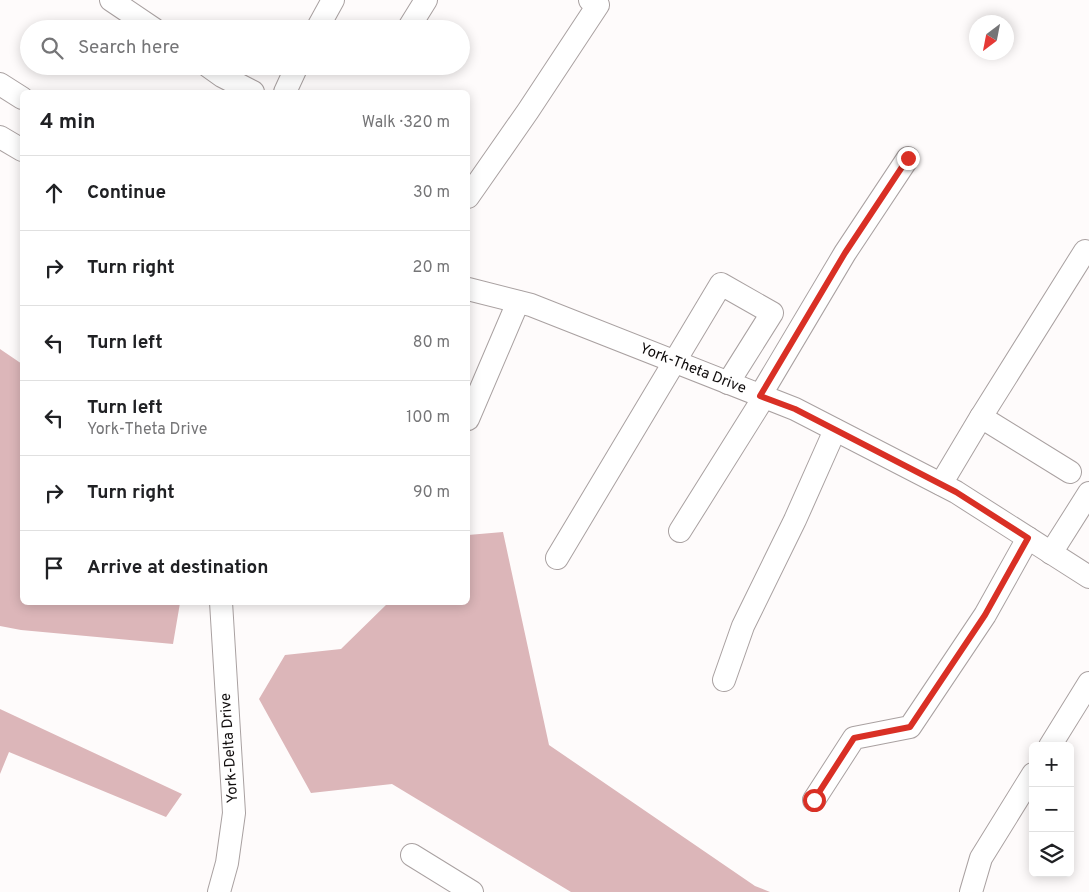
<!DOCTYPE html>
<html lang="en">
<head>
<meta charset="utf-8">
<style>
	:root { --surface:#fff; --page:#f2f2f2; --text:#202124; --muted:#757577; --line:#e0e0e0 }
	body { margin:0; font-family:Overpass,sans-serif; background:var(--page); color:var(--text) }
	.controls { position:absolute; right:15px; bottom:15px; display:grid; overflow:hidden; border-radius:8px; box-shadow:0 2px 12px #0003 }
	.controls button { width:45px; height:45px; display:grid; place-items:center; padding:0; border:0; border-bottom:1px solid var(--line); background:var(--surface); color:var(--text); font:25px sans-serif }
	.compass { position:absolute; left:969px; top:15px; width:45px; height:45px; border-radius:50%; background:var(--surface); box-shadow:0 2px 12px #0003; rotate:212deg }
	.stop { position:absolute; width:15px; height:15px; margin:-11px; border:4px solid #d93025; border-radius:50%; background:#fff }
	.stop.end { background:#d93025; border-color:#fff; box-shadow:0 1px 5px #0008 }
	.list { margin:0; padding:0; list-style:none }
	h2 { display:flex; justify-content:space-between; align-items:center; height:65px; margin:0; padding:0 20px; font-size:21px }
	h2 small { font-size:16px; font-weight:400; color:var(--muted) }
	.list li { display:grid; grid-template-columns:32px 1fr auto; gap:15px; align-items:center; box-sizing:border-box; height:75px; padding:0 20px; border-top:1px solid var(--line) }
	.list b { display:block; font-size:19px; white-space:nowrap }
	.list p { margin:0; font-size:16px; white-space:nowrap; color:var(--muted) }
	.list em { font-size:16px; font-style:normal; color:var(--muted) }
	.icon { flex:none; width:28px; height:28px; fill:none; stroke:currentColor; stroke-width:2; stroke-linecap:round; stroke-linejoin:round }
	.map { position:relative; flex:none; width:1089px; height:892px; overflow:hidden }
	.search { position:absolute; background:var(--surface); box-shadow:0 2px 12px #0003; left:20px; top:20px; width:450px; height:55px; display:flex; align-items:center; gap:12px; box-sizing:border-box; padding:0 18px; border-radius:28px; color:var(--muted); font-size:19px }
	.panel { position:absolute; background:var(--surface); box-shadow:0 2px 12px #0003; left:20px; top:90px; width:450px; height:515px; border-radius:8px }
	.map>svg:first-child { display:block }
	.forest { fill:#dcb6b9 }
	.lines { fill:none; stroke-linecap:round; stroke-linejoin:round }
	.minor-casing { stroke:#a9a1a1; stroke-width:24 }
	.minor { stroke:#fff; stroke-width:22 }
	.route { stroke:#d93025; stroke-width:6 }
	.labels { text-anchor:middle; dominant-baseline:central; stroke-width:4; stroke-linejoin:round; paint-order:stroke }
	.street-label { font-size:15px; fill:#100d0d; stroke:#fff }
</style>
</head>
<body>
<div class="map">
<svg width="1089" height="892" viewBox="0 0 1089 892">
	<rect width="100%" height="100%" fill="#fefbfb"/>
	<path class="forest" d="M0,349L22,364V602L180,603L173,644L21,630L0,626Z
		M503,532L549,745L755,886L770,892H571L392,784L311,793L259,699L285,655L341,649L388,603L468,602V535Z
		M0,709L182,794L166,817L9,752L0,774Z"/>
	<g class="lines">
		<defs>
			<g id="minor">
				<path d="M111,0L154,29"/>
				<path d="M317,29L333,0"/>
				<path d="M408,29L426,0"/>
				<path d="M208,66L222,76L253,92"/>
				<path d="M0,84L22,98"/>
				<path d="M285,92L297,66"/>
				<path d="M0,137L22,150"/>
				<path d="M468,197L528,111L598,5L590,0"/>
				<path id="s1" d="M468,289L531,305L795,409L956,492L1089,577"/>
				<path d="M760,396L845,253L908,158"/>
				<path d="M981,417L1085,251L1089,253"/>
				<path d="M468,419L518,302"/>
				<path d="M941,484L981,417L1070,472"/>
				<path d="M680,531L764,397"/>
				<path d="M1051,553L1089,493"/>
				<path d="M557,558L721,284L772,313L728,383"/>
				<path d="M724,680L743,626L795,520L835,430"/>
				<path d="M1050,746L1089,683"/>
				<path d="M814,800L854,738L910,727L985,615L1028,538"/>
				<path d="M412,855L472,892"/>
				<path d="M219,892L227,863L234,813L221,602"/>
				<path d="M971,892L981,858L1033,774"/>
			</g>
		</defs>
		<use href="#minor" class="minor-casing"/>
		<use href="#minor" class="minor"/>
	</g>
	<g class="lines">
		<path class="route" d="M814,800L854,738L910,727L985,615L1028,538L956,492L795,409L760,396L845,253L908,158"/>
	</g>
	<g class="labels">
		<g class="street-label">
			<text stroke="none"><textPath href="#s1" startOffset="239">York-Theta Drive</textPath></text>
			<text transform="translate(230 748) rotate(-94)">York-Delta Drive</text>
		</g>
	</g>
</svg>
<div class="controls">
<button>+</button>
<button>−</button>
<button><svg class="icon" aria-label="layers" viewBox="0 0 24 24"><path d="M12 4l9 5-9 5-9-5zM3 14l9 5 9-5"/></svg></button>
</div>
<svg class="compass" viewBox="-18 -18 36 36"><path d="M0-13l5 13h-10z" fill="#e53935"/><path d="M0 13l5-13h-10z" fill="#757577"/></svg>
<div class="stop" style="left:814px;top:800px"></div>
<div class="stop end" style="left:908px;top:158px"></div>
<div class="search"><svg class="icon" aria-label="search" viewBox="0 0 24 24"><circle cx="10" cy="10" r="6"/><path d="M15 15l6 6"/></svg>Search here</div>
<section class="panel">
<h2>4 min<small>Walk · 320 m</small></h2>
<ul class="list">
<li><svg class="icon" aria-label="ahead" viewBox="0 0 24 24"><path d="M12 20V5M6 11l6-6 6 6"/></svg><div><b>Continue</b></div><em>30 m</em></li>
<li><svg class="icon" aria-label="right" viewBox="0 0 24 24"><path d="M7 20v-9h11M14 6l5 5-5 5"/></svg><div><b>Turn right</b></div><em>20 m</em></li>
<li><svg class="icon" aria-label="left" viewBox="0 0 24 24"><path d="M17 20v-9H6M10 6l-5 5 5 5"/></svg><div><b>Turn left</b></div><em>80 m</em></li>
<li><svg class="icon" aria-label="left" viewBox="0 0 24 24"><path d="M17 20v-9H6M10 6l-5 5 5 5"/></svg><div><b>Turn left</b><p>York-Theta Drive</p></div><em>100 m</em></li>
<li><svg class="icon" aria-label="right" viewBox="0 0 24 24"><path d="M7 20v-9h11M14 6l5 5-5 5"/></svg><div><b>Turn right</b></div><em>90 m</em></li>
<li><svg class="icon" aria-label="arrive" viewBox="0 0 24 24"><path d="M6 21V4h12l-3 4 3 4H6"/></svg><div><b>Arrive at destination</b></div></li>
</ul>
</section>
</div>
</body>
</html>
